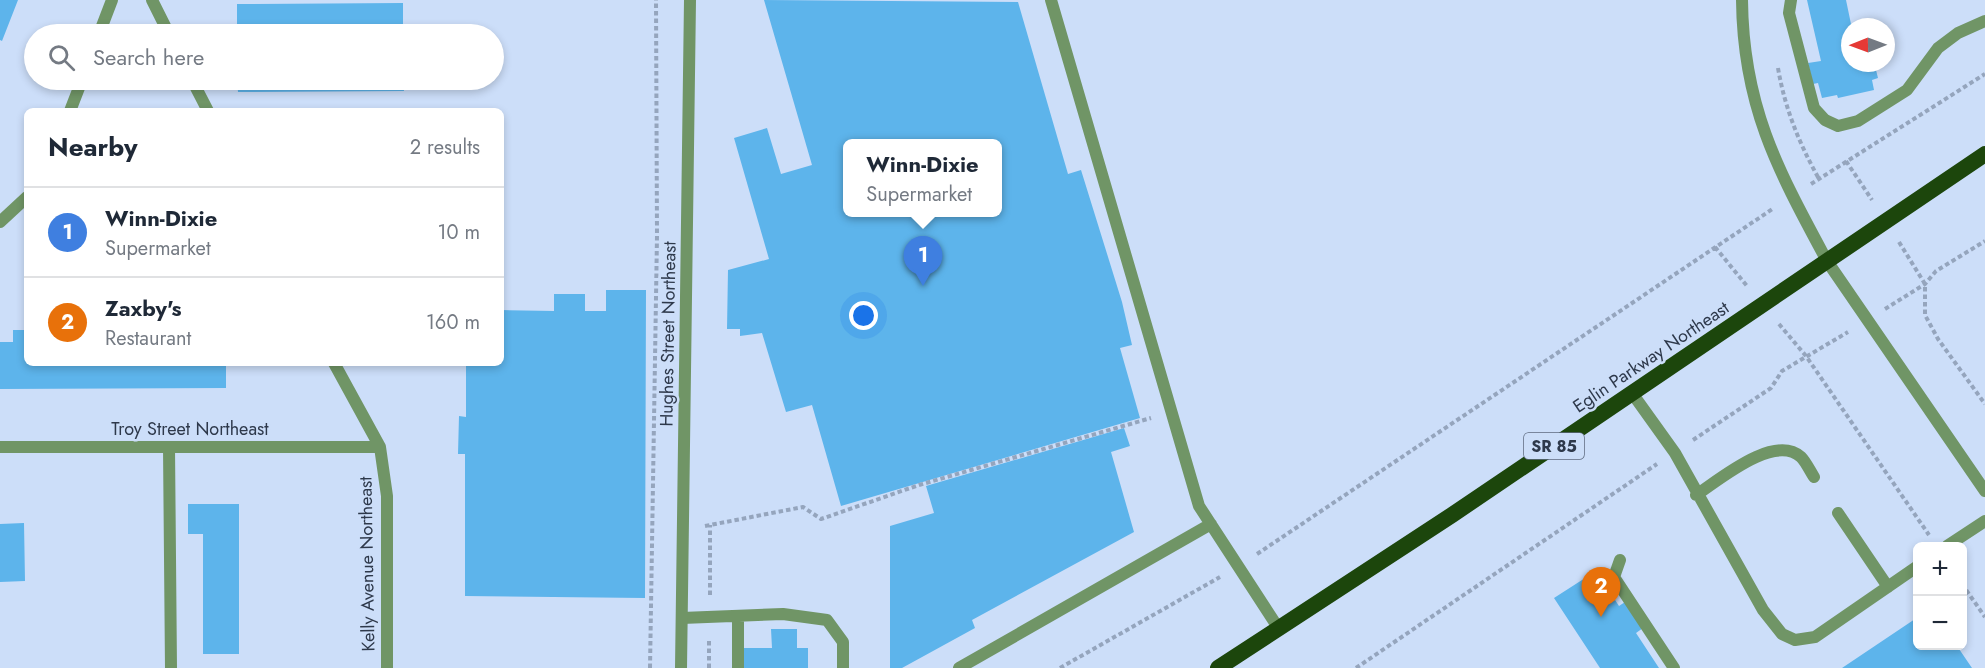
<!DOCTYPE html>
<html lang="en">
<head>
<meta charset="utf-8">
<style>
	:root { --surface:#fff; --page:#f6f6f7; --text:#1f2937; --muted:#747a83; --line:#e0e1e3; --accent:#6d5224 }
	body { margin:0; font-family:Jost,sans-serif; background:var(--page); color:var(--text) }
	.controls { position:absolute; right:18px; bottom:18px; display:grid; overflow:hidden; border-radius:9px; box-shadow:0 3px 9px #0003 }
	.controls button { width:54px; height:54px; display:grid; place-items:center; padding:0; border:0; border-bottom:2px solid var(--line); background:var(--surface); color:var(--text); font:30px sans-serif }
	.compass { position:absolute; left:1841px; top:18px; width:54px; height:54px; border-radius:50%; background:var(--surface); box-shadow:0 3px 9px #0003; rotate:269deg }
	.you { position:absolute; left:864px; top:316px; width:21px; height:21px; margin:-15px; border:4px solid #fff; border-radius:50%; background:#1a73e8; box-shadow:0 0 0 9px #1a73e833 }
	.badge { display:grid; place-items:center; width:39px; height:39px; border-radius:50%; background:var(--accent); color:#fff; font-size:20px; font-weight:700 }
	.pin { position:absolute; translate:-50% -50px; filter:drop-shadow(0 2px 3px #0008) }
	.pin::after { content:''; position:absolute; top:32px; width:21px; height:18px; background:inherit; clip-path:polygon(0 0,100% 0,50% 100%) }
	.popup { position:absolute; left:843px; top:139px; width:159px; height:78px; box-sizing:border-box; display:grid; place-content:center; border-radius:9px; background:var(--surface); filter:drop-shadow(0 2px 4px #0005); font-size:20px; white-space:nowrap; color:var(--muted) }
	.popup b { font-size:22px; color:var(--text) }
	.popup::after { content:''; position:absolute; left:50%; top:100%; margin-left:-12px; border:12px solid transparent; border-top-color:var(--surface) }
	.list { margin:0; padding:0; list-style:none }
	h2 { display:flex; justify-content:space-between; align-items:center; height:78px; margin:0; padding:0 24px; font-size:26px }
	h2 small { font-size:20px; font-weight:400; color:var(--muted) }
	.list li { display:grid; grid-template-columns:39px 1fr auto; gap:18px; align-items:center; box-sizing:border-box; height:90px; padding:0 24px; border-top:2px solid var(--line) }
	.list b { display:block; font-size:22px; white-space:nowrap }
	.list p { margin:0; font-size:20px; white-space:nowrap; color:var(--muted) }
	.list em { font-size:20px; font-style:normal; color:var(--muted) }
	.icon { flex:none; width:33px; height:33px; fill:none; stroke:currentColor; stroke-width:2; stroke-linecap:round; stroke-linejoin:round }
	.map { position:relative; flex:none; width:1985px; height:668px; overflow:hidden }
	.search { position:absolute; background:var(--surface); box-shadow:0 3px 9px #0003; left:24px; top:24px; width:480px; height:66px; display:flex; align-items:center; gap:15px; box-sizing:border-box; padding:0 21px; border-radius:33px; color:var(--muted); font-size:22px }
	.panel { position:absolute; background:var(--surface); box-shadow:0 3px 9px #0003; left:24px; top:108px; width:480px; height:258px; border-radius:9px }
	.map>svg:first-child { display:block }
	.building { fill:#5db4eb; fill-rule:evenodd }
	.lines { fill:none; stroke-linecap:round; stroke-linejoin:round }
	.path { stroke:#95a5bd; stroke-width:4; stroke-dasharray:4.5 3; stroke-linecap:butt }
	.service { stroke:#709566; stroke-width:12 }
	.minor { stroke:#709566; stroke-width:12 }
	.tertiary { stroke:#709566; stroke-width:12 }
	.trunk { stroke:#1c460c; stroke-width:16 }
	.labels { text-anchor:middle; dominant-baseline:central; stroke-width:5; stroke-linejoin:round; paint-order:stroke }
	.shield { fill:#ccdef9; stroke:#5d6a7f; stroke-width:1.5 }
	.shield-label { font-size:16px; font-weight:bold; fill:#2e394b }
	.street-label { font-size:18px; fill:#2e394b; stroke:#ccdef9 }
</style>
</head>
<body>
<div class="map">
<svg width="1985" height="668" viewBox="0 0 1985 668">
	<rect width="100%" height="100%" fill="#ccdef9"/>
	<path class="building" d="M0,0H18L2,41L0,40Z
		M764,0L1018,2L1068,174L1081,170L1122,302L1132,345L1120,348L1140,418L841,506L812,405L786,412L762,333L740,336V329H727L728,270L769,259L734,138L767,128L781,174L812,165ZM848,144H998V212H848Z
		M1807,0H1846L1851,24L1859,22L1860,27H1850V63H1868L1869,67L1875,66L1878,78L1872,80L1874,90L1838,98L1837,95L1822,98L1818,83L1813,84L1808,63L1821,61Z
		M403,3V34H237V4Z
		M237,80H403L404,91L238,92Z
		M606,290H646L645,598L465,596V454H458L459,416L466,417V363H501V310L554,311V294H585V311H606Z
		M13,330H27V363H226V388L0,389V342H13Z
		M1124,428L1130,446L1111,452L1134,532L972,620L975,628L902,668H890V526L934,513L926,486Z
		M188,504H239V654H203V534H188Z
		M24,523L25,581L0,582V524Z
		M1596,571L1619,606L1625,602L1643,628L1636,633L1659,668H1600L1554,598Z
		M1918,617V646H1957L1972,668H1842Z
		M771,629H797V648H808V668H742V648H772Z"/>
	<g class="lines">
		<path class="path" d="M1778,68C1785,109 1799,143 1819,179
			M1846,161L1872,200
			M1811,184L1985,74
			M1899,242L1925,284V315L1938,339L1985,404
			M1715,247L1747,286
			M1885,309L1925,284L1936,271L1985,241
			M1779,324L1806,356L1929,535
			M1693,440L1771,388L1782,371L1848,332
			M705,526L803,507L821,519L919,485L1151,418
			M1257,554L1774,208
			M1962,584L1985,617
			M710,595V525
			M650,668L657,236L656,0
			M709,668V639
			M1060,668L1220,577
			M1356,668L1657,464"/>
		<path class="service" d="M1051,0L1199,506L1279,629
			M1742,0C1743,107 1778,170 1827,261
			M1791,0L1789,13L1814,108L1825,120L1838,126L1858,121L1907,90L1938,48L1958,33L1985,21
			M1632,393L1675,453L1763,610L1782,634L1795,640L1815,637L1918,566
			M169,447L171,668
			M1696,495C1719,480 1774,433 1801,457C1806,462 1810,471 1814,477
			M1838,513L1888,587
			M1947,546L1985,521
			M1620,560L1614,577L1674,668
			M738,616V668
			M682,618L783,614L827,620L843,642V668
			M959,668L1211,524"/>
		<path class="minor" d="M152,0L169,34
			M99,34L112,0
			M192,80L208,111
			M70,111L82,80
			M0,222L27,197
			M334,363L380,447L387,496V668
			M0,447H380
			M681,668L690,0"/>
		<path class="tertiary" d="M1827,261L1985,491"/>
		<path class="trunk" d="M1218,668L1452,515L1985,154"/>
	</g>
	<g class="labels">
		<rect class="shield" x="1524" y="433" width="60" height="26" rx="4.5"/>
		<g class="shield-label">
			<text x="1554" y="446">SR 85</text>
		</g>
		<g class="street-label">
			<text transform="translate(668 334) rotate(-89)">Hughes Street Northeast</text>
			<text transform="translate(1651 357) rotate(-34)">Eglin Parkway Northeast</text>
			<text x="190" y="429">Troy Street Northeast</text>
			<text transform="translate(367 564) rotate(-91)">Kelly Avenue Northeast</text>
		</g>
	</g>
</svg>
<div class="controls">
<button>+</button>
<button>−</button>
</div>
<svg class="compass" viewBox="-18 -18 36 36"><path d="M0-13l5 13h-10z" fill="#e53935"/><path d="M0 13l5-13h-10z" fill="#747a83"/></svg>
<div class="you"></div>
<div class="pin badge" style="left:923px;top:286px;background:#3f7fe0">1</div>
<div class="popup"><b>Winn-Dixie</b>Supermarket</div>
<div class="pin badge" style="left:1601px;top:617px;background:#e8710a">2</div>
<div class="search"><svg class="icon" aria-label="search" viewBox="0 0 24 24"><circle cx="10" cy="10" r="6"/><path d="M15 15l6 6"/></svg>Search here</div>
<section class="panel">
<h2>Nearby<small>2 results</small></h2>
<ul class="list">
<li><span class="badge" style="background:#3f7fe0">1</span><div><b>Winn-Dixie</b><p>Supermarket</p></div><em>10 m</em></li>
<li><span class="badge" style="background:#e8710a">2</span><div><b>Zaxby's</b><p>Restaurant</p></div><em>160 m</em></li>
</ul>
</section>
</div>
</body>
</html>
